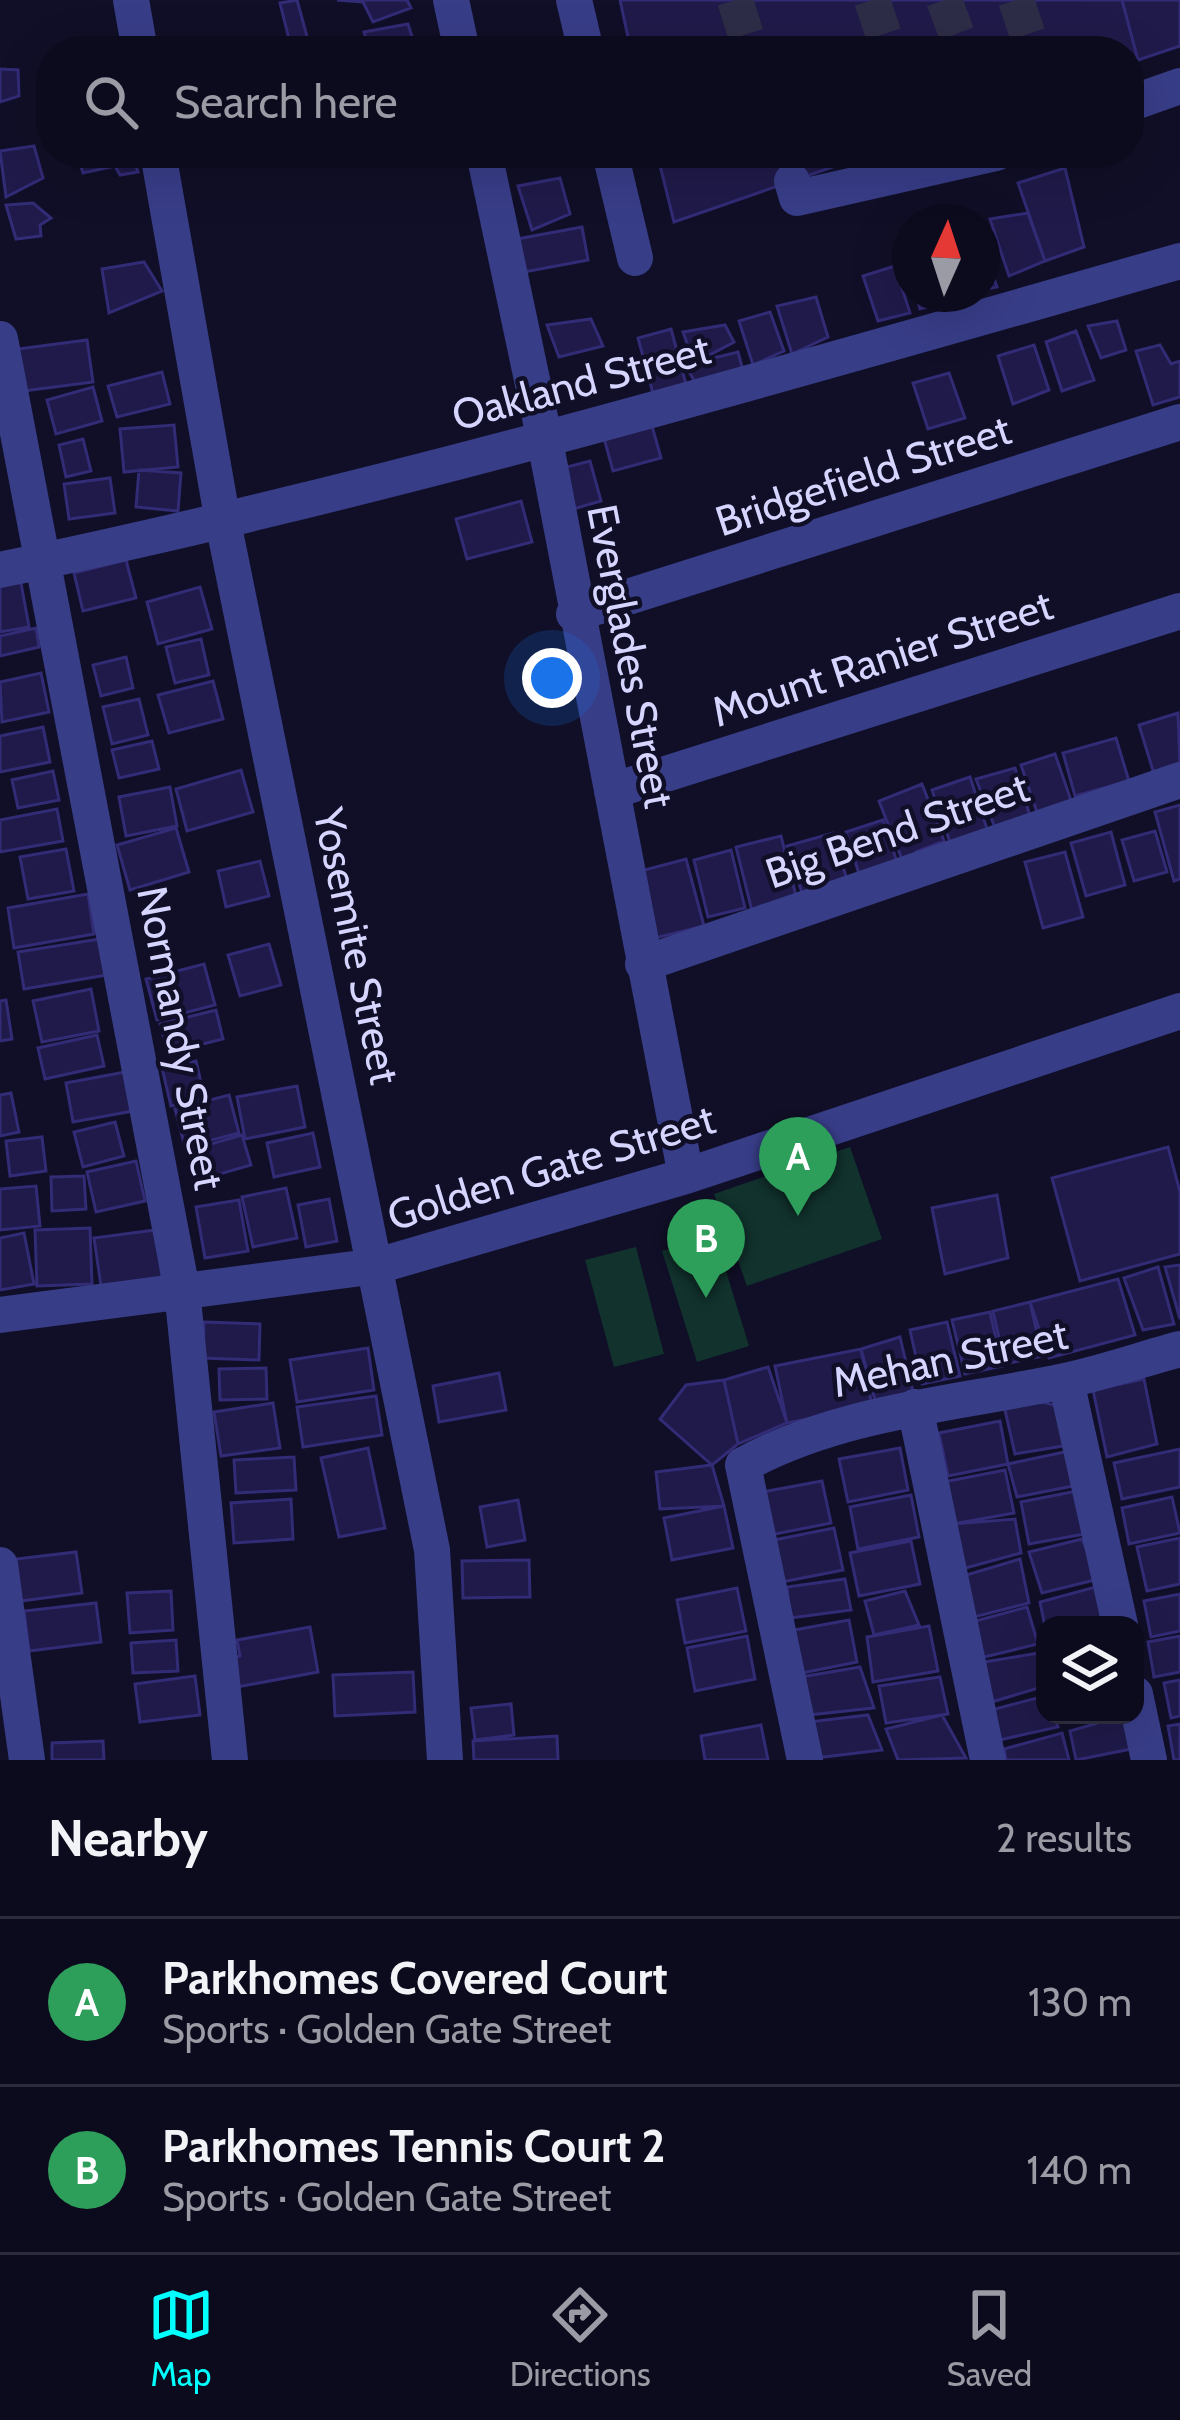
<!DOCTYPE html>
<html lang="en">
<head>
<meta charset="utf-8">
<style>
	:root { --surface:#0c0b1d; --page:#151426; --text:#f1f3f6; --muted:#9a9ba4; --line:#2c2b3b; --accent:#01ffff }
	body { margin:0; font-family:Cabin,sans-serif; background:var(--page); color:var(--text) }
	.controls { position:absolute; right:36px; bottom:36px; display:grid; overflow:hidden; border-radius:24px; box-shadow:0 12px 48px #0002 }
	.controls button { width:108px; height:108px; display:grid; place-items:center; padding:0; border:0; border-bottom:3px solid var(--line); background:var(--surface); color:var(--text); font:60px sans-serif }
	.compass { position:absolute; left:892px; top:204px; width:108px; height:108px; border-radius:50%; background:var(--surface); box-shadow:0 12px 48px #0002; rotate:3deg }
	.you { position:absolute; left:552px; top:678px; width:42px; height:42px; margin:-30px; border:9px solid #fff; border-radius:50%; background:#1a73e8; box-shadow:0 0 0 18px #1a73e833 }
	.badge { display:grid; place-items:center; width:78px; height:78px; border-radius:50%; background:var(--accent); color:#fff; font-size:39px; font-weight:700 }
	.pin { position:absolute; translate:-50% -99px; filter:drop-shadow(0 3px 6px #0008) }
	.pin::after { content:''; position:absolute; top:63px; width:42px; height:36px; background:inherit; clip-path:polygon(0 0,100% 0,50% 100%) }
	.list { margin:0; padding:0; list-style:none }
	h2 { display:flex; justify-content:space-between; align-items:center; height:156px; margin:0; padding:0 48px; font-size:51px }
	h2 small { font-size:39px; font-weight:400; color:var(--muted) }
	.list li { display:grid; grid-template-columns:78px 1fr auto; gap:36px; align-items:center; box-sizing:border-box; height:168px; padding:0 48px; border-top:3px solid var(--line) }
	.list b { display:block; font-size:45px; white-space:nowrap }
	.list p { margin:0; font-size:39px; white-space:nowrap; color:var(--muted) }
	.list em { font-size:39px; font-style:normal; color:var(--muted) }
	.icon { flex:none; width:66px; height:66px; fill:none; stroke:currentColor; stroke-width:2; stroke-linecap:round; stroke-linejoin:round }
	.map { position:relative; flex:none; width:1180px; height:1760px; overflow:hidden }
	.search { position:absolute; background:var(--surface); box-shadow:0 12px 48px #0002; left:36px; right:36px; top:36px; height:132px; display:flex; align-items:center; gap:30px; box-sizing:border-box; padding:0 42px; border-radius:48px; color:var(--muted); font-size:45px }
	.sheet { height:492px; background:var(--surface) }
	nav { display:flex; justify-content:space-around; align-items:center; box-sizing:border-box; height:168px; border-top:3px solid var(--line); background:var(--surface); font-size:33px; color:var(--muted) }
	nav a { display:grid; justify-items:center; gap:6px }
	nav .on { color:var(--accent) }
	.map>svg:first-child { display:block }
	.green { fill:#11322d }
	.building { fill:#1f1a49; stroke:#322b76; stroke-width:3 }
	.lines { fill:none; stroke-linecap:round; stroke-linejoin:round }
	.minor-tunnel { stroke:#2e2d47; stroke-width:36; stroke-dasharray:36 18; stroke-linecap:butt }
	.minor { stroke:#383d88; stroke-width:36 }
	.labels { text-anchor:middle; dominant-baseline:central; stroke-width:9; stroke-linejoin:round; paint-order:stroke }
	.street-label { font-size:42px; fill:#d6d5ff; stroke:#100f27 }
</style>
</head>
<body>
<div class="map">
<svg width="1180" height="1760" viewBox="0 0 1180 1760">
	<rect width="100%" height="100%" fill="#100f27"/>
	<path class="green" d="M850,1147L882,1239L747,1286L714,1194Z
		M715,1235L749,1346L697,1362L662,1251Z
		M636,1247L664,1354L614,1367L585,1260Z"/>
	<path class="building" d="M297,0L311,51H292L280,3Z
		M337,0H407L411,8L373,22L363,2Z
		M620,0H1122L1138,60L1129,63V51H631Z
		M1122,0H1180V46L1138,60Z
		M408,24L415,46L370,51L364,32Z
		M0,69L18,70L19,96L0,102Z
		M34,146L43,178L6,197L0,151Z
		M53,153H132L138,172L120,175L115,166L83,173L77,154Z
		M657,153H873L674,222Z
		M1065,168L1084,247L1045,261L1018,183Z
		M560,178L570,214L532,230L518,186Z
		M33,203L51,218L40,225L41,236L16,239L6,205Z
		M1028,213L1045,261L1009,276L990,219Z
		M582,227L588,260L524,272L517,239Z
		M983,250L997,287L982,290V250Z
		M144,262L162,291L109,313L102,269Z
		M895,266L910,313L878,321L863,276Z
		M916,294H954L955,299L920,309Z
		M816,297L828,337L792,354L777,306Z
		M770,312L784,351L753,365L739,321Z
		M591,319L603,346L559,357L547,325Z
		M1117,321L1126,350L1101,358L1088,326Z
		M725,325L734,342L694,363L683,332Z
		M671,329L687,388L654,397L638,338Z
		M1076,331L1094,380L1062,391L1046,342Z
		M87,340L93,382L23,391L18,349Z
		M1034,345L1049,390L1013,404L998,356Z
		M1160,345L1171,364L1180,361V397L1153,405L1136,351Z
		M738,352L744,374L698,387L685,365Z
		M162,372L170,404L117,417L108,386Z
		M949,373L965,418L928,429L913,383Z
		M93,387L102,421L56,434L47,400Z
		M174,425L178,467L124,472L120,429Z
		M652,426L661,458L613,471L604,438Z
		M83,439L91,471L66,477L59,445Z
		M590,461L601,501L570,510L559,469Z
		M139,470L181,473L178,511L136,507Z
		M110,478L115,513L69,519L64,484Z
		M521,501L532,542L467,559L456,519Z
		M126,560L136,598L83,611L74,573Z
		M19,572L29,627L0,632V575Z
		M200,587L212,629L158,644L147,602Z
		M36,628L39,647L0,656V636Z
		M201,639L209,675L175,683L166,647Z
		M126,657L133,688L101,696L93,665Z
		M41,673L49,712L2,722L0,682Z
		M213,681L223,719L169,733L158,695Z
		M139,699L148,735L112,744L103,707Z
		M1178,713L1180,766L1154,774L1139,725Z
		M43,727L50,762L0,772V736Z
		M1116,738L1129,781L1075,796L1063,753Z
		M152,741L159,769L119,778L112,750Z
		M1055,754L1073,806L1039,818L1021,765Z
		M1015,768L1032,822L997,833L976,779Z
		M241,770L253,812L187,831L176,789Z
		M53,771L59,800L18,808L12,780Z
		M970,777L990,838L953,851L932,790Z
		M922,784L944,841L916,852L905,867L879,801Z
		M170,787L177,826L126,836L119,797Z
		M1180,805V879L1174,881L1155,812Z
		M57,809L63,841L0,852V820Z
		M883,820L898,865L860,877L846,832Z
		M176,828L189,872L130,890L117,845Z
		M1155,831L1167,872L1134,881L1122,840Z
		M1111,832L1125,885L1086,896L1071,843Z
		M833,833L848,883L803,896L787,846Z
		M781,836L797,900L752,911L736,847Z
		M66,849L74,891L28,899L20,857Z
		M731,850L745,908L708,917L694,860Z
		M1065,852L1083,917L1043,928L1025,862Z
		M686,859L704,926L651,939L633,873Z
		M260,861L269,896L226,907L218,871Z
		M88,894L94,934L14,948L8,908Z
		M100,939L107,975L24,989L18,952Z
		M269,944L281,985L240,996L228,955Z
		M204,964L215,1005L157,1020L146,979Z
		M91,989L99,1031L42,1042L33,1001Z
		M6,1000L12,1039L0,1041V1001Z
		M216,1010L223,1039L168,1053L160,1024Z
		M97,1035L104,1066L45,1079L38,1048Z
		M196,1061L205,1099L171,1106L162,1068Z
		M125,1072L133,1111L73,1122L66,1083Z
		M297,1086L305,1127L245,1139L237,1097Z
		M11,1093L19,1132L0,1136V1095Z
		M229,1095L239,1133L185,1147L175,1109Z
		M115,1122L124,1156L83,1167L74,1132Z
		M313,1133L320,1167L274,1177L267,1143Z
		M242,1135L251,1165L199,1180L190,1150Z
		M42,1137L46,1171L10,1176L6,1141Z
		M1168,1147L1180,1192V1254L1080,1281L1052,1178Z
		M136,1161L145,1201L96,1212L87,1172Z
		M84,1176L86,1209L52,1211L51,1177Z
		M36,1186L40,1226L0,1230V1189Z
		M286,1188L297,1238L253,1247L242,1197Z
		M997,1195L1008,1258L945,1274L932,1208Z
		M329,1199L337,1241L306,1247L298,1205Z
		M239,1200L248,1251L205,1258L196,1207Z
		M90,1228L92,1284L37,1286L35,1230Z
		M155,1230L162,1277L101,1286L94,1238Z
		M24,1233L34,1284L0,1290V1238Z
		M1180,1265V1319L1165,1267Z
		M1158,1267L1174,1324L1143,1330L1124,1278Z
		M1118,1279L1135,1335L1049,1358L1030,1302Z
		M1030,1302L1042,1356L1005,1364L993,1311Z
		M990,1312L1002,1366L965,1374L952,1320Z
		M204,1322L260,1324L259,1360L203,1358Z
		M947,1322L960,1376L922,1384L910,1330Z
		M900,1337L913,1392L875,1400L861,1349Z
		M368,1348L374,1390L297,1402L290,1360Z
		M861,1349L872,1406L787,1423L775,1366Z
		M768,1367L787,1423L738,1444L724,1380Z
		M266,1368L267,1399L220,1400L219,1369Z
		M499,1373L506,1410L439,1422L433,1386Z
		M1144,1379L1157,1444L1107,1457L1093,1390Z
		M724,1380L738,1444L712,1465L660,1419L686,1385Z
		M376,1396L382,1435L303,1447L297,1407Z
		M1026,1398L1054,1405L1069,1445L1015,1454L1005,1410Z
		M273,1403L280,1448L221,1456L214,1412Z
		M1000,1421L1008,1464L948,1476L939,1433Z
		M368,1448L385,1528L339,1537L321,1458Z
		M900,1448L908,1490L848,1502L839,1459Z
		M1180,1449V1487L1122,1499L1114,1463Z
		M1069,1451L1078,1485L1017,1497L1008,1464Z
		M294,1457L296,1490L236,1493L234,1460Z
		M712,1465L724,1506L660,1509L656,1472Z
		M1005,1470L1014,1513L953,1524L944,1482Z
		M822,1481L831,1523L770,1535L762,1492Z
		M1082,1490L1090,1533L1029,1544L1021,1502Z
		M911,1495L919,1537L858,1549L850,1507Z
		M1172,1497L1180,1533L1129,1544L1122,1508Z
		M291,1499L293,1539L234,1543L231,1503Z
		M518,1500L525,1540L487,1547L480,1507Z
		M724,1506L733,1548L672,1560L664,1518Z
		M1015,1519L1021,1553L958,1570L953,1524Z
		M834,1528L843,1570L782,1582L774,1540Z
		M1180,1538V1584L1147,1591L1137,1547Z
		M1082,1539L1099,1579L1042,1593L1029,1552Z
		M911,1541L920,1584L859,1596L850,1553Z
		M76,1552L82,1593L21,1601L16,1559Z
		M1020,1559L1029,1603L970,1618L963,1576Z
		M529,1560L530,1597L463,1598L462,1561Z
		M845,1579L851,1610L790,1618L787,1587Z
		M1099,1586L1106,1620L1045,1627L1040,1602Z
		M737,1588L746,1631L685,1643L677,1600Z
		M171,1591L173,1630L130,1633L127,1593Z
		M905,1591L919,1625L874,1635L865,1601Z
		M1180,1594V1631L1151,1637L1144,1601Z
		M96,1603L101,1642L29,1651L24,1611Z
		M1027,1607L1038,1644L976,1659L968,1623Z
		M849,1620L857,1662L797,1674L789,1631Z
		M929,1626L938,1671L873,1682L867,1637Z
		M310,1627L318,1672L237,1687L232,1658L240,1656L237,1640Z
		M747,1636L755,1679L695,1691L687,1648Z
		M1180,1636V1672L1154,1677L1148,1642Z
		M176,1640L178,1671L133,1673L131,1643Z
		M1039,1653L1045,1686L985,1704L978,1663Z
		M860,1667L874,1708L808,1715L801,1677Z
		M413,1672L415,1712L335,1716L333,1675Z
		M195,1676L200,1715L140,1722L135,1684Z
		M940,1677L948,1714L886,1723L879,1686Z
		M1180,1680V1716L1171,1718L1164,1683Z
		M1045,1696V1715H1053L1058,1727L995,1741L987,1711Z
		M511,1704L514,1735L475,1740L471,1708Z
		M868,1715L882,1750L815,1758L809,1722Z
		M942,1715L966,1758L898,1760L886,1729Z
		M1125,1715L1136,1748L1076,1760L1070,1731Z
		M1180,1724V1760H1174L1168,1726Z
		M761,1725L768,1760H705L701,1736Z
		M1062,1733L1069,1760H1006L1004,1749Z
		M557,1736L558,1760H474L473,1741Z
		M103,1741L104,1760H52V1743Z"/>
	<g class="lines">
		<path class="minor-tunnel" d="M735,0L751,51
			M872,0L889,51
			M944,0L963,51
			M1016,0L1033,51"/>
		<path class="minor" d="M131,0L140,51
			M451,0L462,51
			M574,0L586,51
			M1129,104L1180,86
			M158,153L223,522L432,1550L445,1760
			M484,153L545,441L686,1176
			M610,153L635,258
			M792,181L797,198L996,153
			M0,339L182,1290L230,1760
			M0,570C399,487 789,372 1180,261
			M574,614L1180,422
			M612,791L1180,611
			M643,964L1180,780
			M0,1315L377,1266L686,1176L1180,1011
			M1066,1381L1120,1625
			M915,1407L988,1760
			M0,1565L27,1760
			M1135,1694L1149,1760
			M805,1760L743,1465C841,1411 957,1404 1064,1381C1103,1373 1142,1359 1180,1349"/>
	</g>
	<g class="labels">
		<g class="street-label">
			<text transform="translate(581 382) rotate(-15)">Oakland Street</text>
			<text transform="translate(863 475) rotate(-18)">Bridgefield Street</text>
			<text transform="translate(631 656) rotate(79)">Everglades Street</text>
			<text transform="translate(882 658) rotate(-18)">Mount Ranier Street</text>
			<text transform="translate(897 830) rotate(-19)">Big Bend Street</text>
			<text transform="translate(357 946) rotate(78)">Yosemite Street</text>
			<text transform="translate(181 1038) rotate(79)">Normandy Street</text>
			<text transform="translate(551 1167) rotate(-17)">Golden Gate Street</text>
			<text transform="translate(950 1358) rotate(-12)">Mehan Street</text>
		</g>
	</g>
</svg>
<div class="controls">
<button><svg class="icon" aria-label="layers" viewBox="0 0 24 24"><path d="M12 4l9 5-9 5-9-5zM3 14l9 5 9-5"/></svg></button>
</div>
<svg class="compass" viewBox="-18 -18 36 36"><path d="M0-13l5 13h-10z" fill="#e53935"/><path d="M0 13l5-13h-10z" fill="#9a9ba4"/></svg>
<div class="you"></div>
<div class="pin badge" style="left:798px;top:1216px;background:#2e9e5b">A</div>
<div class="pin badge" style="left:706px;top:1298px;background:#2e9e5b">B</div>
<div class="search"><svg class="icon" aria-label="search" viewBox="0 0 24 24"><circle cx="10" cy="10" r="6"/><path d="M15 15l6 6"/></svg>Search here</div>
</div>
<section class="sheet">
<h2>Nearby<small>2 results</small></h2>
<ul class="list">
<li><span class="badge" style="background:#2e9e5b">A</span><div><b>Parkhomes Covered Court</b><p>Sports · Golden Gate Street</p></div><em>130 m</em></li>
<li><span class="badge" style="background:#2e9e5b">B</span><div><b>Parkhomes Tennis Court 2</b><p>Sports · Golden Gate Street</p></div><em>140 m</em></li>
</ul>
</section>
<nav>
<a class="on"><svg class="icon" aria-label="map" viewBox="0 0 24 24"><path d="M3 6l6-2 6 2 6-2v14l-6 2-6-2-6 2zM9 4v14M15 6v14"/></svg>Map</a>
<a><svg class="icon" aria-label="directions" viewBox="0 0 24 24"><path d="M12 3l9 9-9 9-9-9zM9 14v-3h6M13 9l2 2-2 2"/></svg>Directions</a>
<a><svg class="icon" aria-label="saved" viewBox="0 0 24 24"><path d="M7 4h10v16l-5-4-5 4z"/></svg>Saved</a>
</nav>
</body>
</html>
